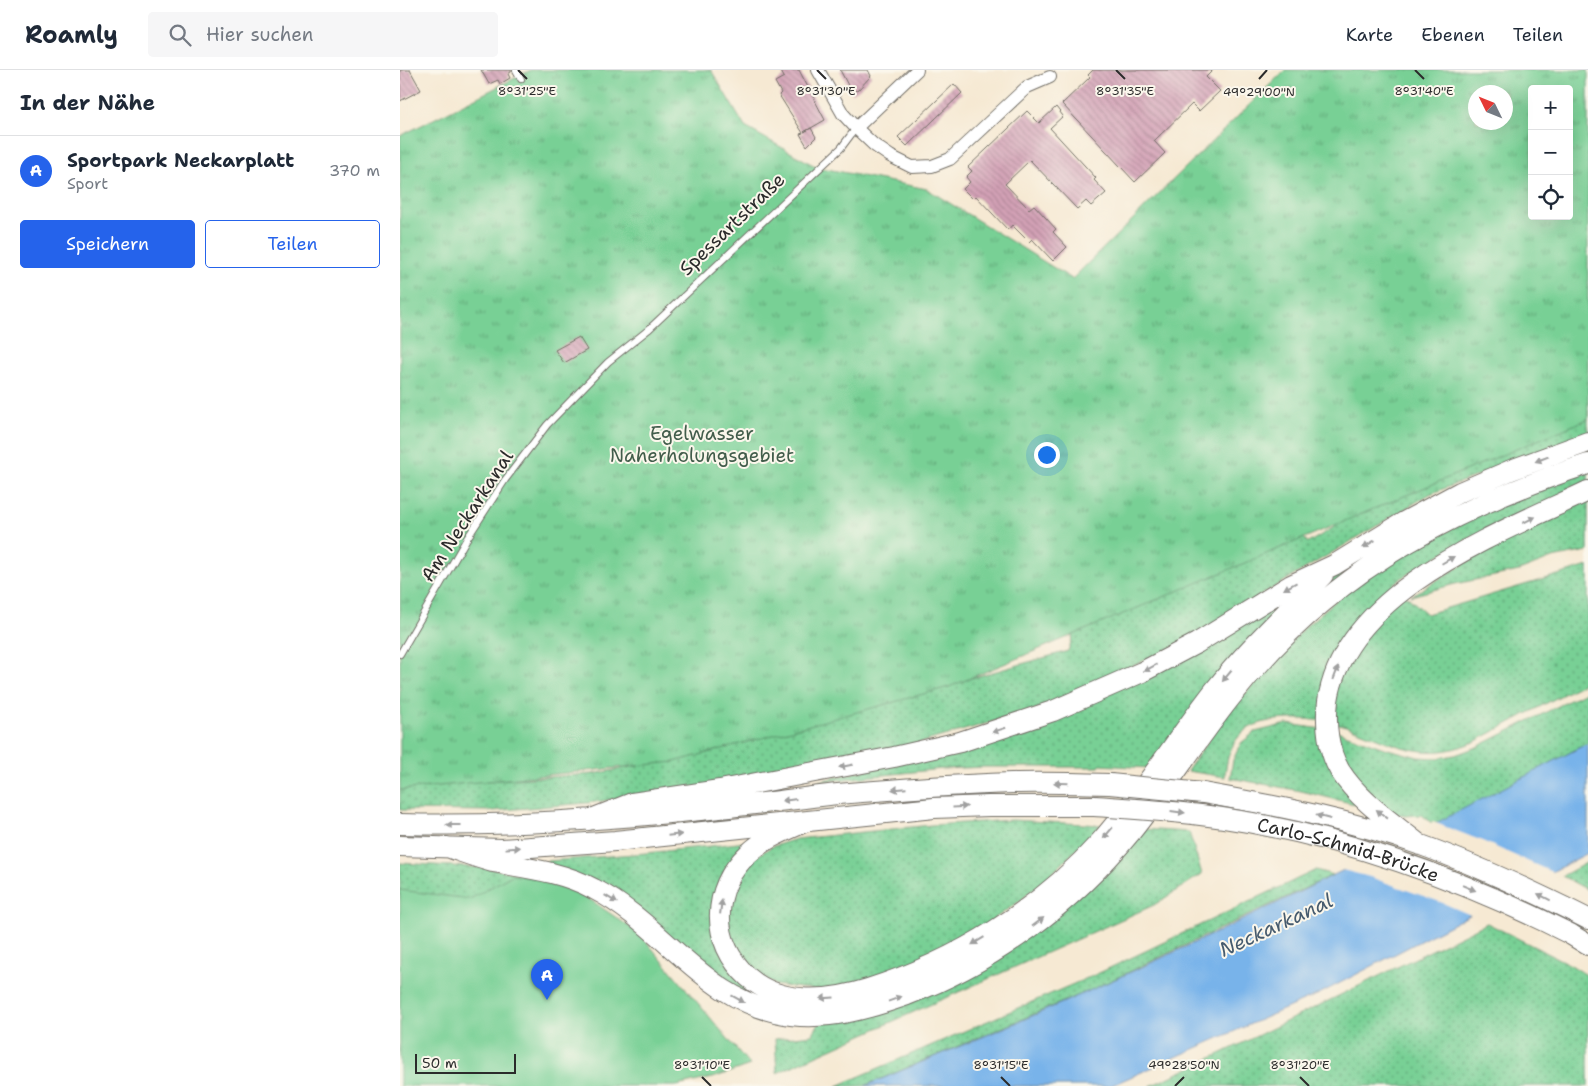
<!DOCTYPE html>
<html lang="de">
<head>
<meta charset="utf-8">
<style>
	:root { --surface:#fff; --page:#f6f6f7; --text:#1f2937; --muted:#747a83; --line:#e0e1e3; --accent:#2563eb }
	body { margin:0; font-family:"Shantell Sans",sans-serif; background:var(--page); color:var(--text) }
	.controls { position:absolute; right:15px; top:15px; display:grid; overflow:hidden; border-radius:5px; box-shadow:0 5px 20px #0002 }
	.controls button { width:45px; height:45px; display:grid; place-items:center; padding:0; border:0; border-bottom:1px solid var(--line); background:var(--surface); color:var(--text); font:25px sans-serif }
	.compass { position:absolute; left:1068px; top:15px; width:45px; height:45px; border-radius:50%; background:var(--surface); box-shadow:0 5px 20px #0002; rotate:313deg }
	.scale { position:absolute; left:15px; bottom:12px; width:101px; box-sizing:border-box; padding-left:5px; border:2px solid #2b2b2b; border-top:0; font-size:14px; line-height:18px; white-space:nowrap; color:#2b2b2b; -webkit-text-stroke:4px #fbf7ec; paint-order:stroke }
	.you { position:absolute; left:646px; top:384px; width:18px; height:18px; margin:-12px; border:4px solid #fff; border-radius:50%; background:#1a73e8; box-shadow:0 0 0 8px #1a73e833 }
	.badge { display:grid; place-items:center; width:32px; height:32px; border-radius:50%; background:var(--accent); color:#fff; font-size:16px; font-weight:700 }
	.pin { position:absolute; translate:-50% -41px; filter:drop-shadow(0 1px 2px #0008) }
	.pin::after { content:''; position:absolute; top:26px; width:18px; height:15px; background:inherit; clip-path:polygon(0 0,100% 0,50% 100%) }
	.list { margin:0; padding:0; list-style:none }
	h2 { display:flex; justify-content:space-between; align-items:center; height:65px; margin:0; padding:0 20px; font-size:21px }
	h2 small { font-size:16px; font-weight:400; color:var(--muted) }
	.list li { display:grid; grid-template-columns:32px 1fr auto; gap:15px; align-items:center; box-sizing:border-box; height:70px; padding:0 20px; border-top:1px solid var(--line) }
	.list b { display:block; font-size:19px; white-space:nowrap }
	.list p { margin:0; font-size:16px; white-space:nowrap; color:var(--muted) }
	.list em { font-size:16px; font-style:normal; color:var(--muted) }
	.actions { display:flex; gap:10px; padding:15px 20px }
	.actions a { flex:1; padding:11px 0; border:1px solid var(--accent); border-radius:5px; text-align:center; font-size:18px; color:var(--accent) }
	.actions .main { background:var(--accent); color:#fff }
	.icon { flex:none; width:28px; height:28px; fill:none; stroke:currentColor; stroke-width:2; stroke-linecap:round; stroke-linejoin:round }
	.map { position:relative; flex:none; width:1188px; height:1016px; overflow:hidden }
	header { display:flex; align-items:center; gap:30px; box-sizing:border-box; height:70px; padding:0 25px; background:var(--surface); border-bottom:1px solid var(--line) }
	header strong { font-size:24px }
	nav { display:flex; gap:28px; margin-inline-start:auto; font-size:18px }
	.search { width:350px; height:45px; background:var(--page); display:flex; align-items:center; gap:12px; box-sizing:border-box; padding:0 18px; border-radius:5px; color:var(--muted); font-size:19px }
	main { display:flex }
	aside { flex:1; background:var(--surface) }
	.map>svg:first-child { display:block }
	.grass { fill:url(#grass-dots); stroke:#527e60 }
	.park { fill:url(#park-tufts); stroke:#527e60; fill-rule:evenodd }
	.pitch { fill:#78d095; stroke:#527e60 }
	.water { fill:#78b3ea; stroke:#526f8a }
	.pier { fill:#f6e9d3 }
	.building { fill:url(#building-back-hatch) }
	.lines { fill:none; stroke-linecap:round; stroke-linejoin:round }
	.service-casing { stroke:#726e66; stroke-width:8 }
	.minor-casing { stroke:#726e66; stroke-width:14 }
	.trunk-casing { stroke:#726e66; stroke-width:22 }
	.service { stroke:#fff; stroke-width:6 }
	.minor { stroke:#fff; stroke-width:12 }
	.trunk { stroke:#fff; stroke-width:20 }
	.trunk-bridge-casing { stroke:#726e66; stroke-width:22; stroke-linecap:butt }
	.trunk-bridge { stroke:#fff; stroke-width:20 }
	.oneway { fill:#a0a0a0 }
	.ticks { fill:none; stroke:#2b2b2b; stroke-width:2 }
	.labels { text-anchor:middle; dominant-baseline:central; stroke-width:4; stroke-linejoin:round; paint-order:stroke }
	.street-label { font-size:19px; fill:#2b2b2b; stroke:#fbf7ec }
	.park-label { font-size:19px; fill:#425d4b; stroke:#fbf7ec }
	.water-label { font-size:20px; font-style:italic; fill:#465b6e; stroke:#fbf7ec }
	.ticks-label { font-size:12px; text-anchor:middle; fill:#2b2b2b; stroke:#fbf7ec; stroke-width:4; stroke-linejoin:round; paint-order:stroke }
</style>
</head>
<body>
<header>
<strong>Roamly</strong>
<div class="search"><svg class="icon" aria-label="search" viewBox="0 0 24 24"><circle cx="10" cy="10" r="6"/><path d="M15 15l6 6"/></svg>Hier suchen</div>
<nav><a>Karte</a><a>Ebenen</a><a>Teilen</a></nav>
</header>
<main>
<aside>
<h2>In der Nähe<small></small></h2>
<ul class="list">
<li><span class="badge">A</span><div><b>Sportpark Neckarplatt</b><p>Sport</p></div><em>370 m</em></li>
</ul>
<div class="actions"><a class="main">Speichern</a><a>Teilen</a></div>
</aside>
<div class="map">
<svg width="1188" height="1016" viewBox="0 0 1188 1016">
	<defs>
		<pattern id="grass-dots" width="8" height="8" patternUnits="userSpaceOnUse" patternTransform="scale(1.25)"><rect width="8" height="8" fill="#78d095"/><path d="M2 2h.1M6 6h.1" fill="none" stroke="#63a97a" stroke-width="1.8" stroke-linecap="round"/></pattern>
		<pattern id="park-tufts" width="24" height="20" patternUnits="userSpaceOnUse" patternTransform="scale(1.25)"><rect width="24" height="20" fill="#78d095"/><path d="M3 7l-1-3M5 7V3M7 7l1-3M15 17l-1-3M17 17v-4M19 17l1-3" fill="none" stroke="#63a97a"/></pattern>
		<pattern id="building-back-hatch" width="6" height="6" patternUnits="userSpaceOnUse" patternTransform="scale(1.25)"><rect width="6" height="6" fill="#d3a1b6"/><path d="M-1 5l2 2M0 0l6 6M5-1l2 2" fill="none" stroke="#ab8394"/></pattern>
	</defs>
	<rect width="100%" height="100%" fill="#fbf7ec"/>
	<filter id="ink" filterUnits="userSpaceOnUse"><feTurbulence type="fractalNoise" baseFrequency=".02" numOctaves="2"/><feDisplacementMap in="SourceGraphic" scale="10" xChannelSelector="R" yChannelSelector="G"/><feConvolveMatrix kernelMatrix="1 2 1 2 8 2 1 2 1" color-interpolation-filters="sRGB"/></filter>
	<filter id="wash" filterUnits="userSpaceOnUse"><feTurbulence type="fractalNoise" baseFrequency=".0096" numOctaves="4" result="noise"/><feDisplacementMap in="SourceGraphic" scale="20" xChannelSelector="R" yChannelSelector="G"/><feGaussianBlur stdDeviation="1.12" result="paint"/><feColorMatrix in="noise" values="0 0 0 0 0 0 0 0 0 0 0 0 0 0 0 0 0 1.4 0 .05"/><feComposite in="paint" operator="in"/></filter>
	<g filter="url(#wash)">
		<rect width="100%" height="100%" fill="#f6e9d3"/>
		<path class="grass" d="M719,235L908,473L1039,393L1188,340V363L1030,424L776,576L640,638L485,683L298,718L187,733L92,741L0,740V720L84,711L193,704L301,684L668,581L677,554Z
			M1188,381V387C1095,420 999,458 924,522C890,552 858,585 829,620C781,681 740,748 685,804C635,855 573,892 506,918C469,932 427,945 386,939C322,928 291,882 242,844C212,821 182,806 145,794L147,791L246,783L347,772L348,775C342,780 336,785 331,792C318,808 311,834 314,855C319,893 347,921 383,931C426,942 473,927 513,910C582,882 647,840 697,784C731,747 759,704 790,664C829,610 873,559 924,516C1001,451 1094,415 1188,381Z
			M1188,400V413C1122,444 1053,472 993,514L1027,544L1188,496V611L1074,672C1056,679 1041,683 1022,681C991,678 965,660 935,653C911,648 867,645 846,660C831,671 826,690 825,707L787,701L826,645L870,596L907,555L961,509L1080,443Z
			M1188,428V481L1152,488L1119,501L1055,514L1011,526L1112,465Z
			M900,515L750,698L700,695L699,697H584L542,699L416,712L603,666Z
			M1188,621V673L1034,755L1022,745L1004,746L901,721L830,708L833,690L841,673L855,662L887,654L937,661L984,678L1018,687L1038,688L1055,685L1077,677Z
			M612,750L701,755L659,797L620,831L578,860L534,884L480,906L427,921L375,915L356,904L340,887L327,858L328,834L337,808L354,788L371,777L396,769L531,755Z
			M742,759L789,762L802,804L754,835L377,1003L375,969L412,965L419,953L466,946Z
			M1188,792V820L1162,806Z
			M0,793L87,798L150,809L68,829H0Z
			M916,800L933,805L691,920L464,1016H437L699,903Z
			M1087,853L1171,895L1188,906V1016H750L822,983Z"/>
		<path class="park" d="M131,0H311L345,57L417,97L527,119L672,209L885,0H1188V349L549,617L274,692L0,720V66ZM1132,19H1169V146H1132ZM1076,22H1106V52H1076Z"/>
		<path class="pitch" d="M112,805L152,811L185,826L240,864L350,995L316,1007L276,1016H0V820L70,829Z"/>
		<path class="water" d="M1188,673V783L919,924L710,1016H465C540,984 616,954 691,920C860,845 1025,760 1188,673Z"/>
		<path class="pier" d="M1033,752L1080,770L1154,803L1073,846L1043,833L970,807L939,799Z"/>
		<g id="blocks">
			<path class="building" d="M0,0H10L21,20L0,31Z
				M81,0H111V2L108,4L110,8L100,14L98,10L89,14Z
				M380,0H399L425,50L404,62L411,58L416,67L407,76L400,64L403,63L379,25L381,23L375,12L384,7Z
				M440,0H468L471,6L458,20L452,23Z
				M693,0H813L806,7L820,21L799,41L792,34L754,71L765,83L735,112L662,34L690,7L688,5Z
				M554,14L562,23L507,76L498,67Z
				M656,37L663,46L650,58L696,108L694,110L706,123L691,136L686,131L677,139L630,90L605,114L629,139L634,135L656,159L653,162L667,177L653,191L632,169L629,172L612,155L608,160L576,126L573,129L563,119L570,112L566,107L572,101L568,97L627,41L639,53Z
				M179,267L187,280L164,293L155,280Z"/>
		</g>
	</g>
	<g filter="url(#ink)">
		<use href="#blocks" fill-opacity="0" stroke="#726e66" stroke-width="1"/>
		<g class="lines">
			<defs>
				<path id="service" d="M116,0L121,9
					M0,584L66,470L105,410L147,355L208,292L248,260L441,78L456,58"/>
				<path id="minor" d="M418,0L443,44L456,58L474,75L490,86L512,97L532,96L550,89L627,17L650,7
					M456,58L517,0"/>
				<path id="trunk" d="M803,723C877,736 951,750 1021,775C1079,796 1134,822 1188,849
					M189,750L232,733L320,720L494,687L560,672L653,641L742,602L797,573L891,515L934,495L1004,452L1060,422L1111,400L1188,372
					M407,751C387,760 363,769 348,784C311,819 310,872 348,907C380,936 430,931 468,919C557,891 638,841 701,771C742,724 776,670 814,621C847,579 886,543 923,505
					M0,754C110,757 219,749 329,737C365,733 401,728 438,724C496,719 554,715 612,713C644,712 677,713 710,714
					M1020,775C992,752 960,732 940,701C928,681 925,654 928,631C944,521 1100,463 1188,421
					M0,776L102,779L215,771L534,738L589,736H694
					M47,777C62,782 78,788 93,792C127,798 163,802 194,819C266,856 305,934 391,945C431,950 470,938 507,925C594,892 672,834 731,762C766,718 796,671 831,627C858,593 889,560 923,532C1000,467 1093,425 1188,394
					M1170,864L1188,875"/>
			</defs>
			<use href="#service" class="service-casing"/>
			<use href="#minor" class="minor-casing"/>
			<use href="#trunk" class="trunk-casing"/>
			<use href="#service" class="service"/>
			<use href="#minor" class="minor"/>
			<use href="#trunk" class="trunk"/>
			<defs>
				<g id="trunk-bridge">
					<path d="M710,714L803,723"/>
					<path id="s1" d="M694,736C737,739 780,741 823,748C944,766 1061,809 1170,864"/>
				</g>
			</defs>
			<use href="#trunk-bridge" class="trunk-bridge-casing"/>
			<use href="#trunk-bridge" class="trunk-bridge"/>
		</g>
		<defs><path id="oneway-solid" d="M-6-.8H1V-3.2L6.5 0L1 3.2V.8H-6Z" transform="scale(1.25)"/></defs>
		<g class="oneway">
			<use href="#oneway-solid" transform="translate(1142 389) rotate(159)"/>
			<use href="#oneway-solid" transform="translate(1129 450) rotate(-26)"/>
			<use href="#oneway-solid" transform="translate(969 474) rotate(149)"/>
			<use href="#oneway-solid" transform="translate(1048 490) rotate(-30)"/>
			<use href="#oneway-solid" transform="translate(890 516) rotate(151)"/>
			<use href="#oneway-solid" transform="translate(750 598) rotate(152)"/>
			<use href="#oneway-solid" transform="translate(936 603) rotate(-69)"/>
			<use href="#oneway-solid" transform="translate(827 606) rotate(130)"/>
			<use href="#oneway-solid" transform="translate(599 660) rotate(163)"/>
			<use href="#oneway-solid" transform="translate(446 696) rotate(169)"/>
			<use href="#oneway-solid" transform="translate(661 713) rotate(-179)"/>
			<use href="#oneway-solid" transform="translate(499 719) rotate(175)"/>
			<use href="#oneway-solid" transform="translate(389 730) rotate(173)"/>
			<use href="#oneway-solid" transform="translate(560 737) rotate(-3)"/>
			<use href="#oneway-solid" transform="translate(778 742) rotate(7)"/>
			<use href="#oneway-solid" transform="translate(982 744) rotate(-142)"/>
			<use href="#oneway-solid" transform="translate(923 747) rotate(-165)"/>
			<use href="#oneway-solid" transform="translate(53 755) rotate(-180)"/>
			<use href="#oneway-solid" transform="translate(708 763) rotate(130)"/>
			<use href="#oneway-solid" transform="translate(275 765) rotate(-6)"/>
			<use href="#oneway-solid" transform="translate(113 778) rotate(-4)"/>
			<use href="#oneway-solid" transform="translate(1069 818) rotate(22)"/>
			<use href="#oneway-solid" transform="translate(1144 827) rotate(-153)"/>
			<use href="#oneway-solid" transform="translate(211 829) rotate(31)"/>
			<use href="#oneway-solid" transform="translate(321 837) rotate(-83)"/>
			<use href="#oneway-solid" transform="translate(638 852) rotate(-37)"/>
			<use href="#oneway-solid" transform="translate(578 871) rotate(149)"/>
			<use href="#oneway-solid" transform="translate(427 928) rotate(176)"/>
			<use href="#oneway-solid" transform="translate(338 929) rotate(29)"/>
			<use href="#oneway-solid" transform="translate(495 929) rotate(-20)"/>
		</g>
	</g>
	<path class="ticks" d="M118,0L127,9M417,0L426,9M716,0L725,9M1015,0L1024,9M859,9L867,0M302,1007L311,1016M601,1007L610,1016M900,1007L909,1016M775,1016L784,1007"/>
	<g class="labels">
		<g class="street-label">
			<text transform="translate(332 154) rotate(-44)">Spessartstraße</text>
			<text transform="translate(67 446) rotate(-57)">Am Neckarkanal</text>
			<text stroke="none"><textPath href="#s1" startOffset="259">Carlo-Schmid-Brücke</textPath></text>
		</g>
		<g class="park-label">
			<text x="302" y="363">Egelwasser<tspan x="302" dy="22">Naherholungsgebiet</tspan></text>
		</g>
		<g class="water-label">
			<text transform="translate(876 855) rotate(-25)">Neckarkanal</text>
		</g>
	</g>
	<g class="ticks-label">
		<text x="127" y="25">8°31'25"E</text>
		<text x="426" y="25">8°31'30"E</text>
		<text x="725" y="25">8°31'35"E</text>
		<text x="1024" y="25">8°31'40"E</text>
		<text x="859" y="26">49°29'00"N</text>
		<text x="784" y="999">49°28'50"N</text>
		<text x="302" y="999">8°31'10"E</text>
		<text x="601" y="999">8°31'15"E</text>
		<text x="900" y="999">8°31'20"E</text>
	</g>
</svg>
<div class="controls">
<button>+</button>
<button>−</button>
<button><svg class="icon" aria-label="locate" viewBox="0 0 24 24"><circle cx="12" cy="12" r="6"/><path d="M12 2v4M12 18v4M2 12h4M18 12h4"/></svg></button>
</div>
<svg class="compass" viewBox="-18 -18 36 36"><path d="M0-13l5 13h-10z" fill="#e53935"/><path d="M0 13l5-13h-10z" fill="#747a83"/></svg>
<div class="scale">50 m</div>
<div class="you"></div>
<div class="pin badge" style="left:147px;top:930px">A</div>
</div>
</main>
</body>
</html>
